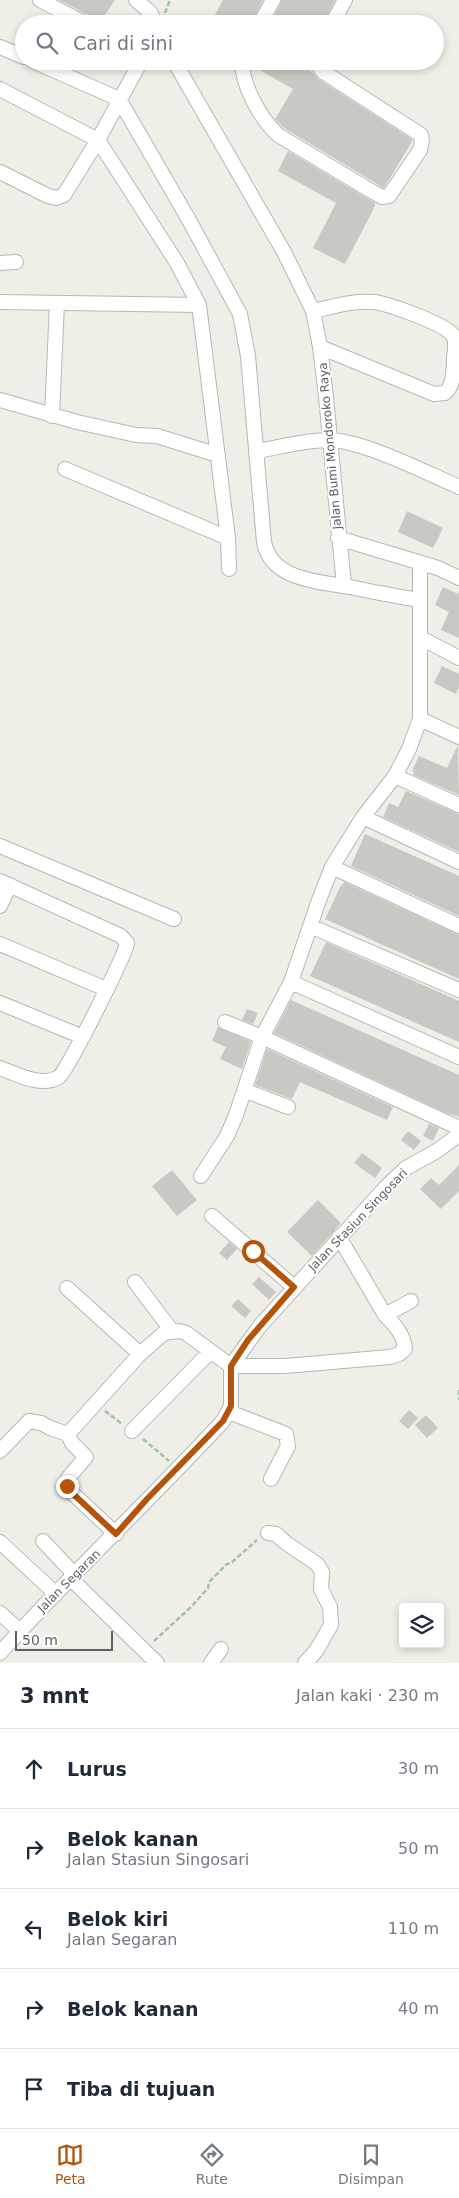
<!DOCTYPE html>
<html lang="id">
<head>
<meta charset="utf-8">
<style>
	:root { --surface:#fff; --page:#f2f2f3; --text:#1f2937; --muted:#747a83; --line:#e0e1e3; --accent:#b45309 }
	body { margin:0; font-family:"DejaVu Sans",sans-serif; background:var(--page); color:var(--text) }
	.controls { position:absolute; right:15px; bottom:15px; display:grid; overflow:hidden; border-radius:5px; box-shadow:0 2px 8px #0003 }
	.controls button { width:45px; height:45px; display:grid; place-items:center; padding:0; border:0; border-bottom:1px solid var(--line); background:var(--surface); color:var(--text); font:25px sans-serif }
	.scale { position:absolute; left:15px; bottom:12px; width:98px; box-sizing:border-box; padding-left:5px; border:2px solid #5e6065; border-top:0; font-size:14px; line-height:18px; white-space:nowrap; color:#5e6065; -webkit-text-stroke:4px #fff; paint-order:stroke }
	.stop { position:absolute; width:15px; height:15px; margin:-11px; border:4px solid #b45309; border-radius:50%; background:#fff }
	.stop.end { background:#b45309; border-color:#fff; box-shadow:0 1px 5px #0008 }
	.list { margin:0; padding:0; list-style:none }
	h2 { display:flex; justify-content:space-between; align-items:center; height:65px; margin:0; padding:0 20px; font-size:21px }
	h2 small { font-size:16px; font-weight:400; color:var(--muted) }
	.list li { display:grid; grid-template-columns:32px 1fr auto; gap:15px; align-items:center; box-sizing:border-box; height:80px; padding:0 20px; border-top:1px solid var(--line) }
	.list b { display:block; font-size:19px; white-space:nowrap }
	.list p { margin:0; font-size:16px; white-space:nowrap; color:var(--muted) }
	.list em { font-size:16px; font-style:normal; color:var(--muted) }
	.icon { flex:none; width:28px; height:28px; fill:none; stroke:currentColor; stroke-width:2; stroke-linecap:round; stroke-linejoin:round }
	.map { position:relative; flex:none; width:459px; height:1663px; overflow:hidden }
	.search { position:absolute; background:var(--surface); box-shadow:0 2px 8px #0003; left:15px; right:15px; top:15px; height:55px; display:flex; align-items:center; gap:12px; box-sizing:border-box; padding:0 18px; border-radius:28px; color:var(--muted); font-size:19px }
	.sheet { height:465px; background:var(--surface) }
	nav { display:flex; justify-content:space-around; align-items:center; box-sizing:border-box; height:70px; border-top:1px solid var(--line); background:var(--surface); font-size:14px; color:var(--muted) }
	nav a { display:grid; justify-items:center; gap:2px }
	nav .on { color:var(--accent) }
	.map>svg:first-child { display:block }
	.building { fill:#cac8c3 }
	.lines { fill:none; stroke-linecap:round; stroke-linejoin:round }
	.minor-casing { stroke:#b6b7bc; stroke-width:16 }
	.path { stroke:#9ec2ad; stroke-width:2.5; stroke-dasharray:5 2.5; stroke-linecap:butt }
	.minor { stroke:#fff; stroke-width:14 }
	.route { stroke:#b45309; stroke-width:6 }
	.labels { text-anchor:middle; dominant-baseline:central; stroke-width:4; stroke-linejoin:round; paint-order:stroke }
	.street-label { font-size:12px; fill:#5e6065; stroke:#fff }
</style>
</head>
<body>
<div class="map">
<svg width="459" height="1663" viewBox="0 0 459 1663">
	<rect width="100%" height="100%" fill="#efeee7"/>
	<path class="building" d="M59,0H115L99,24L95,23L90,16Z
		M223,0H263L251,24H210Z
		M282,0H335L323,24H270Z
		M251,61H304L302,66L312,72L317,78L413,140L384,188L284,128L275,119L293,89L251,65Z
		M288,151L375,203V206L345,264L313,248L336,203L278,171Z
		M407,511L443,528L433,548L398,532Z
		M443,587L458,594L459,591V638L441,630L449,612L435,605Z
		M442,666L459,674V687L456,694L434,683Z
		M458,745L459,795L413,775L414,772L412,771L419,756L447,768Z
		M406,791L459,814V852L383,817L389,803L398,807Z
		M365,834L459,876V916L351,866Z
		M344,882L459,935V979L325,919L341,885L342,886Z
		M326,942L459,1001V1042L310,976Z
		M291,1000L459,1075V1117L446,1113L274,1033Z
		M247,1009L258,1013L253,1024L242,1020Z
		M218,1027L251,1042L242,1069L220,1059L226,1047L212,1041Z
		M267,1049L393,1107L387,1120L300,1082L292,1099L255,1085Z
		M429,1124L439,1128L433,1141L423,1136Z
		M408,1131L421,1141L414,1150L401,1140Z
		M362,1153L382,1168L375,1178L354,1163Z
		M459,1165V1191L441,1209L420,1189L431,1178L439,1185Z
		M172,1170L197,1200L177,1216L152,1186Z
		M318,1200L341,1223L312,1256L287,1232Z
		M229,1242L237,1249L227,1260L219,1253Z
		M259,1277L276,1292L269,1300L252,1284Z
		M238,1299L251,1311L245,1318L231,1306Z
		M409,1410L418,1418L408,1429L399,1421Z
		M426,1415L438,1428L427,1438L415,1425Z"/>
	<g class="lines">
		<defs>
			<path id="minor" d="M40,0L86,24
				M136,0L150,12L156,24
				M260,24L273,0
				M332,24L345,0
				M0,47L24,57
				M33,61L119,99L189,220L240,314L248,356L264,542C271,580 319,582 350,587C373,592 396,596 418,600
				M174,61L284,252L313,311L320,347L326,397L344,586
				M242,61C242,86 260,118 278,135L373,192L382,197L389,196L420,150L422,141L421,135L322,71L316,61
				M0,89L98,140L177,263L199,305L228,538L229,569
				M0,172L48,196L56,198L64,195L98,140L141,61
				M0,263L16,262
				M0,302L199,305
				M313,311C332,307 353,300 374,302C389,304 442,323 452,334C457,340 455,350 454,357C454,368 454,386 445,393L434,394L320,347
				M0,400L77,422L136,435L157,436L218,455
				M52,416L57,303
				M257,451C280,447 306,440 329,440C362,440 427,473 459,487
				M65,469L228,538
				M338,538L438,568L459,578
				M421,638L459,658
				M420,719L459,737
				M395,776L459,805
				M363,817L459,862
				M0,846L174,919
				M332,867L459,926
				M0,881L121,936L127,943C126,954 66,1073 59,1077C41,1088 17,1074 0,1068
				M0,906L10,885
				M310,926L459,990
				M0,944L106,989
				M291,982L459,1057
				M0,1003L83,1037
				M225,1022L262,1037L459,1128
				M246,1091L288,1107
				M201,1176L227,1136L236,1115L262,1037L291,982L319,900L332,867L363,817L395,776L409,749L420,719V563
				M212,1216L294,1287
				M339,1237L385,1315L411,1301
				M135,1282L172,1331
				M67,1288L140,1354
				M231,1366L259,1327L385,1188L406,1168L435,1152L459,1135
				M229,1412L286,1434L288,1446L271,1479
				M132,1431L210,1352
				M68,1434L140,1354L164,1333L179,1331L186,1333L231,1366H285L390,1357L399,1354L405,1349C404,1335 395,1325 385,1315
				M0,1451L29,1421L41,1423L50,1428L68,1434L72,1443L86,1457L68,1478V1489L116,1534
				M268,1533L276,1534L286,1543L317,1564L322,1572L321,1589L330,1607L331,1625L316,1651L305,1663
				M43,1541L74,1574
				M0,1542L56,1594
				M70,1578L157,1663
				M0,1613L20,1631
				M0,1653C72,1573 150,1500 223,1421L231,1406V1366
				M211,1663L221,1649"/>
		</defs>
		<use href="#minor" class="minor-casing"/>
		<path class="path" d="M165,13L170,0
			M459,1390V1400
			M105,1411L122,1424
			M143,1439L169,1461
			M154,1641L192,1606L208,1588L209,1582L227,1564L231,1563L257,1540"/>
		<use href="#minor" class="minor"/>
	</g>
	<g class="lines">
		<path class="route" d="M67,1486L70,1491L116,1534L147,1499L223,1421L231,1406V1366L248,1340L294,1287L253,1251"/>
	</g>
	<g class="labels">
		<g class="street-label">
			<text transform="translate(330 446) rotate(-95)">Jalan Bumi Mondoroko Raya</text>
			<text transform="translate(358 1220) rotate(-46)">Jalan Stasiun Singosari</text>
			<text transform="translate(69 1581) rotate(-45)">Jalan Segaran</text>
		</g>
	</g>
</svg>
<div class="controls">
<button><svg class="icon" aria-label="layers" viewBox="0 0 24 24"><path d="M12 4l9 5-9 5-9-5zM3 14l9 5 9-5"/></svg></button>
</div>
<div class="scale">50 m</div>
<div class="stop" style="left:253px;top:1251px"></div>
<div class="stop end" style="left:67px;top:1486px"></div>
<div class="search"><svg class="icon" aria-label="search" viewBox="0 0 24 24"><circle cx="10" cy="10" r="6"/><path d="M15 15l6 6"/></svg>Cari di sini</div>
</div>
<section class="sheet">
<h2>3 mnt<small>Jalan kaki · 230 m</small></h2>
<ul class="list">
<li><svg class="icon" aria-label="ahead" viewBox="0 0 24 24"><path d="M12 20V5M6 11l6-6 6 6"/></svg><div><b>Lurus</b></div><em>30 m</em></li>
<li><svg class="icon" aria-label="right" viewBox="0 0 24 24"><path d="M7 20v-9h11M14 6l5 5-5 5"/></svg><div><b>Belok kanan</b><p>Jalan Stasiun Singosari</p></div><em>50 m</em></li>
<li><svg class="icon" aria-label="left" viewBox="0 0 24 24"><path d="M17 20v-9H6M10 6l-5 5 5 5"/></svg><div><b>Belok kiri</b><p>Jalan Segaran</p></div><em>110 m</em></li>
<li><svg class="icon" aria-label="right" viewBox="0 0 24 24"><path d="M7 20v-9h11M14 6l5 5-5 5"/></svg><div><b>Belok kanan</b></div><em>40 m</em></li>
<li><svg class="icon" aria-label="arrive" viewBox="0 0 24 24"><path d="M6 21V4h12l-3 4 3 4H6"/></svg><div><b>Tiba di tujuan</b></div></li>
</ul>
</section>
<nav>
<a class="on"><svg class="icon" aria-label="map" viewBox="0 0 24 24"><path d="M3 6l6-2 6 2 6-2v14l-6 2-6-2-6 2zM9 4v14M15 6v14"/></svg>Peta</a>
<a><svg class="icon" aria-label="directions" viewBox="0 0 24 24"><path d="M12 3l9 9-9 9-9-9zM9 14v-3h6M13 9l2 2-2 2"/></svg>Rute</a>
<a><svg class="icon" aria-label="saved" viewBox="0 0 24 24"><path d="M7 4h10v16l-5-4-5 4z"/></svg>Disimpan</a>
</nav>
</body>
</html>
